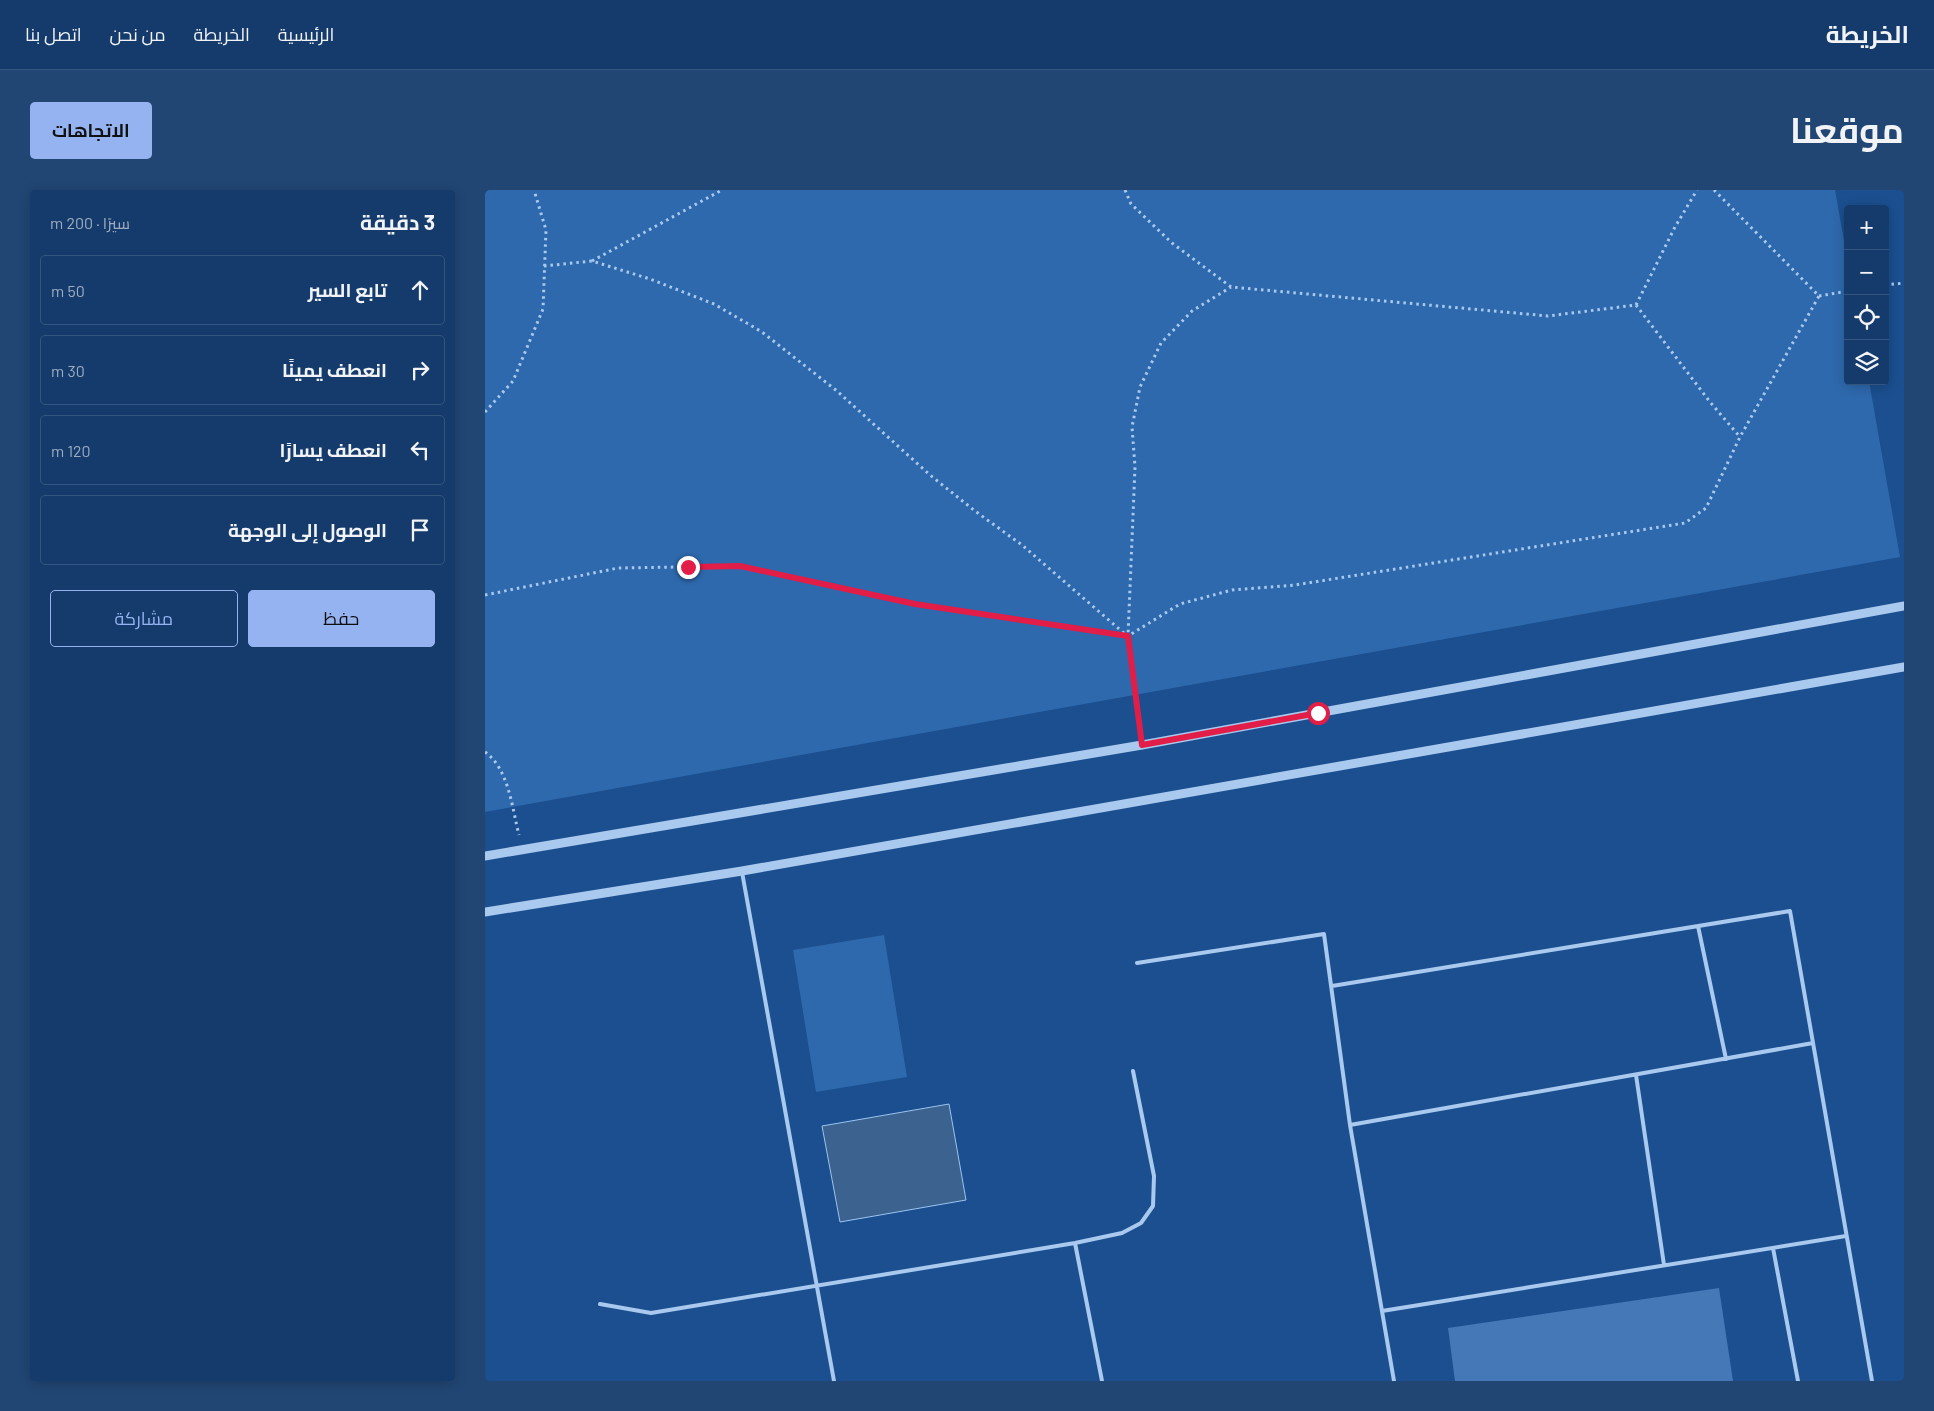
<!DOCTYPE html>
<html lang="ar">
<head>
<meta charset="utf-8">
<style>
	:root { --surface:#143b6b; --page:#214673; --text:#f1f3f6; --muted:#9dadc1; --line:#33557e; --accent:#95b2f1 }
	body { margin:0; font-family:Barlow,Cairo,sans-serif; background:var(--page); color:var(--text); direction:rtl }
	.controls { position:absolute; right:15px; top:15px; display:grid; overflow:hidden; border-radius:5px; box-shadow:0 2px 12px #0003 }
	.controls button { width:45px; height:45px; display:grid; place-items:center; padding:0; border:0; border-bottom:1px solid var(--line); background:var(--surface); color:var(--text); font:25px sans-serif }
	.stop { position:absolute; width:15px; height:15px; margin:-11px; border:4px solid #e11d48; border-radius:50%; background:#fff }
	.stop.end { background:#e11d48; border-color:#fff; box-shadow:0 1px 5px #0008 }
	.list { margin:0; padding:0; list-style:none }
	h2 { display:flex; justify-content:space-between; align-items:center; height:65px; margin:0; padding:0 20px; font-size:21px }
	h2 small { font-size:16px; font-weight:400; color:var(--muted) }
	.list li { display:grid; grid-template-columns:32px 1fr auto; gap:15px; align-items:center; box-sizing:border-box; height:70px; margin:0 10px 10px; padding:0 10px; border:1px solid var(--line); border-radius:5px }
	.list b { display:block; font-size:19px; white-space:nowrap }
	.list em { font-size:16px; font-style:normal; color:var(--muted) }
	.actions { display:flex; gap:10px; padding:15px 20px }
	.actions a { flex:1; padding:11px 0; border:1px solid var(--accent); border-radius:5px; text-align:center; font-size:18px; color:var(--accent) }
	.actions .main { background:var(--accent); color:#111 }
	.icon { flex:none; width:28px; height:28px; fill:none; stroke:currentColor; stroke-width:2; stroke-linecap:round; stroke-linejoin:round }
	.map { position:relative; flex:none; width:1419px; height:1191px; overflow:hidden; direction:ltr; border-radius:5px }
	header { display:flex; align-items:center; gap:30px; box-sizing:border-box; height:70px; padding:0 25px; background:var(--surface); border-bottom:1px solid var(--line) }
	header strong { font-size:24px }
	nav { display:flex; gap:28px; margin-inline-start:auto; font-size:18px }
	.intro { display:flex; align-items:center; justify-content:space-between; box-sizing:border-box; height:120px; padding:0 30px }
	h1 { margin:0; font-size:35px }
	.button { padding:12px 22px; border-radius:5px; background:var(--accent); color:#111; font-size:18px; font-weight:700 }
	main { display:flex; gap:30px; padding:0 30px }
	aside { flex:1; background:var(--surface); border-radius:5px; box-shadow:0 2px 12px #0003 }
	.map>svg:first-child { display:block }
	.green { fill:#2e69ad }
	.water { fill:#3c6290; stroke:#9cc4f0 }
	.building { fill:#4478b7 }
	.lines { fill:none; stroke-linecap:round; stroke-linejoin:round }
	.path { stroke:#a9c9ee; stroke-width:3; stroke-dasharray:2.5 4; stroke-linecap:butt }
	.service { stroke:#a9c9ee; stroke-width:4 }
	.tertiary { stroke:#a9c9ee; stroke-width:9 }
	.route { stroke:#e11d48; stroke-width:6 }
</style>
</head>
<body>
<header>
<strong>الخريطة</strong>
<nav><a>الرئيسية</a><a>الخريطة</a><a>من نحن</a><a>اتصل بنا</a></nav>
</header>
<div class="intro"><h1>موقعنا</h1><a class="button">الاتجاهات</a></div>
<main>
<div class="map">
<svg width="1419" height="1191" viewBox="0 0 1419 1191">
	<rect width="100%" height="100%" fill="#1b4f8f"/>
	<path class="green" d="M0,0H1350L1363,73V191H1384L1415,367L0,622Z
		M399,745L422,887L331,902L308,760Z"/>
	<path class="water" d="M464,914L481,1010L355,1032L337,936Z"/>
	<path class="building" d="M1234,1098L1248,1191H970L963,1138Z"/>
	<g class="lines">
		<path class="path" d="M640,0L646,14L687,53L746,97L1063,126L1151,115
			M1229,0L1334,106
			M107,71L237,0
			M59,76L107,71L165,89L229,114L277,142L352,201L445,285L490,321L537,355L641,445
			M1400,95L1419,93
			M1334,106L1363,101
			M1151,115L1225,212L1255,247
			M1151,115L1190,37L1212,0
			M0,222L28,191L58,119L61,40L49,0
			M0,405L133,378L255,376L430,414L643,446L695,414L747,400L810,395L1200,333L1221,318L1255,247L1334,106
			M655,539L643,446L650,277L647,237L655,197L676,153L707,121L746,97
			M0,562C24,579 27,618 34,645"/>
		<path class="service" d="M257,682L349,1191
			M1213,736L1241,869
			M652,773L839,744L865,935L909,1191
			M847,796L1305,721L1387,1191
			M1151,885L1179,1075
			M865,935L1328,853
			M590,1053L617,1191
			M1288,1058L1313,1191
			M115,1114L166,1123L590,1053L637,1043L656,1033L668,1016L669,986L648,881
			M897,1121L1361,1046"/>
		<path class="tertiary" d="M0,666L657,555L1419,416
			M0,722L257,681L1419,477"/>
	</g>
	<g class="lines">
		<path class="route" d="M203,377L255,376L430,414L643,446L657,555L833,523"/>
	</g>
</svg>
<div class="controls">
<button>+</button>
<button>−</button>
<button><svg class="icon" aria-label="locate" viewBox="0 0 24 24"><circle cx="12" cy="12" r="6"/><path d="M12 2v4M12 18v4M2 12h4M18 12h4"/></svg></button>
<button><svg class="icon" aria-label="layers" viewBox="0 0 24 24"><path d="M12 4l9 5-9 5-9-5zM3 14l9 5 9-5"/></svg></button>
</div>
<div class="stop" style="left:833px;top:523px"></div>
<div class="stop end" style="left:203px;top:377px"></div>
</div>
<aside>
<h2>3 دقيقة<small>سيرًا · 200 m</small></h2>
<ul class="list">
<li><svg class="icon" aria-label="ahead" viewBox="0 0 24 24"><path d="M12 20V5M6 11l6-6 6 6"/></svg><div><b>تابع السير</b></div><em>50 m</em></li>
<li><svg class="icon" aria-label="right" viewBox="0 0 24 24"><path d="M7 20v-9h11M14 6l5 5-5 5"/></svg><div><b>انعطف يمينًا</b></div><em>30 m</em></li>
<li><svg class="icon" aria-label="left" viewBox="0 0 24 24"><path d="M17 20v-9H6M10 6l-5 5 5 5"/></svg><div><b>انعطف يسارًا</b></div><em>120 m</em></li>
<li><svg class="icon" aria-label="arrive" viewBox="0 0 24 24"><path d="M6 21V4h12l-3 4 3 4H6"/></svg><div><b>الوصول إلى الوجهة</b></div></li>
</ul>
<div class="actions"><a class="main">حفظ</a><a>مشاركة</a></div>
</aside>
</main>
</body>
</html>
